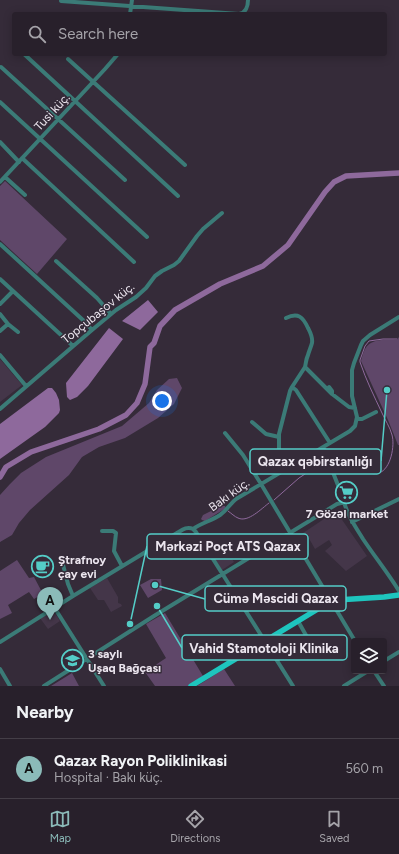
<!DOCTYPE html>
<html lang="en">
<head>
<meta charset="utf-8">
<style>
	:root { --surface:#28202b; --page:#342d37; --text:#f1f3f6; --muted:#a5a3a9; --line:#443e47; --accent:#8bbbb9 }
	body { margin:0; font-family:Figtree,sans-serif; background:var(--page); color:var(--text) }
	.controls { position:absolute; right:12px; bottom:12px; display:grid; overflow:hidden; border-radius:4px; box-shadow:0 2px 10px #0003 }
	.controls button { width:36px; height:36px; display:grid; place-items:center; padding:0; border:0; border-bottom:1px solid var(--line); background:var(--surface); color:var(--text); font:20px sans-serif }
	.you { position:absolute; left:162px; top:401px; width:14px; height:14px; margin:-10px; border:3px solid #fff; border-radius:50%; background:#1a73e8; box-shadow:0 0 0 6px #1a73e833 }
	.badge { display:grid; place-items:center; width:26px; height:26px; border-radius:50%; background:var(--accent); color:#111; font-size:13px; font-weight:700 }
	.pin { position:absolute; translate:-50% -33px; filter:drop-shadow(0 1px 2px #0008) }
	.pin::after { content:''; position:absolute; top:21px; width:14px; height:12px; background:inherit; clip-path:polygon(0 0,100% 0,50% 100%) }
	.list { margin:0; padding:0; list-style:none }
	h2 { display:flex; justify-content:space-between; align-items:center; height:52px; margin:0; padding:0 16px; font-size:17px }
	h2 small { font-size:13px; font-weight:400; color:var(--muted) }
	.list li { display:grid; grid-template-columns:26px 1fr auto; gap:12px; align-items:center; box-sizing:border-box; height:60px; padding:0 16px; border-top:1px solid var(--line) }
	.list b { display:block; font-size:15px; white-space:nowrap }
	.list p { margin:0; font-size:13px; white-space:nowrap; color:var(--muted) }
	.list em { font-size:13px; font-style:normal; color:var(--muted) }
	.icon { flex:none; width:22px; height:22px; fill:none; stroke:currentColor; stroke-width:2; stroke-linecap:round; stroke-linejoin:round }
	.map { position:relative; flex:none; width:399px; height:686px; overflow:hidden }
	.search { position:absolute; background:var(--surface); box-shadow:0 2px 10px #0003; left:12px; right:12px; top:12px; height:44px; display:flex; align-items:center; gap:10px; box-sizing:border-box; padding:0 14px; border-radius:4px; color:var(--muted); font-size:15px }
	.sheet { height:112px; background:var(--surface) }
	nav { display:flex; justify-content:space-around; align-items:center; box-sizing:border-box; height:56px; border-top:1px solid var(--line); background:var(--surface); font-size:11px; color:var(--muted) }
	nav a { display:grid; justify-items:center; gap:2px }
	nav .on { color:var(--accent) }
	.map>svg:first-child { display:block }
	.built { fill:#443649 }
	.green { fill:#5f4769 }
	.water { fill:#8e699c }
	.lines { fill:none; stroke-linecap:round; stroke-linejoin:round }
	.stream { stroke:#8e699c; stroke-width:1 }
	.river { stroke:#8e699c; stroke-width:5.5 }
	.minor { stroke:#3b7b77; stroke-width:4 }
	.major { stroke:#1ec5be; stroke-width:5.5 }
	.labels { text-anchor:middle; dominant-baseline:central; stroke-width:3; stroke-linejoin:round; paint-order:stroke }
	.street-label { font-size:12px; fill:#ece6ef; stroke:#352b39 }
	.poi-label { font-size:12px; font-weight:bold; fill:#ece6ef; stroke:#352b39; text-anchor:start }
	.leader { fill:none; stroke:#54cdc7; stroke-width:1.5 }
	.callout-dot { fill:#54cdc7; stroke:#352b39; stroke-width:1.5 }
	.callout { fill:#352b39; stroke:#54cdc7; stroke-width:1.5 }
	.callout-label { font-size:13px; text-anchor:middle; font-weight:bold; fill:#ece6ef }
</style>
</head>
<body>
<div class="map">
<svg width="399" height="686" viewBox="0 0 399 686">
	<rect width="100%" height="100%" fill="#352b39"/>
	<path class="built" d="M0,359L22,385L0,402Z
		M336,511L367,556L346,571L325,551L332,545L329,540L315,549L307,535L302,538L300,535Z
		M218,538L234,562L222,570L206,545Z
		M107,578L118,597V603L121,604L122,606L111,612L104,600H98L90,588Z
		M53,610L60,621L48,629L40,618Z"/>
	<path class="green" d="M5,181L67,239L37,274L0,240V186Z
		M399,337V445H398L388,420L361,361C362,357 363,353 365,349C371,338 387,340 397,340Z
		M177,378L182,388L174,404L158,418L125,438L99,447L82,457L69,475L30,510L19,523L12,535L0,542V495L10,484L21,473L46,457L122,426L149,403L157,390L169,379Z
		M221,506H225L226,508L205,521L202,520L201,519L203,515Z
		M17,560L29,578L34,577L43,594L34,599L29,592L8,605L12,613L0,619V571Z
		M151,579H161L162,590L148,598L140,585Z
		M165,613L203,676L188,686H155L145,672L166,658L146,624Z
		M224,669L235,686H197Z
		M72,673L79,686H51Z"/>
	<path class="water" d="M148,300L158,312L140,330L122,321Z
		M109,328L123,339L88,386L77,397L70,400L67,397L66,383Z
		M48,388H52L56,393L59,400L60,410L59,413L45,427L0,459V424Z"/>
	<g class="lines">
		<path class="stream" d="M331,458C346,456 365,478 379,473C391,469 395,445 392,435C390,427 385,420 382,413C374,396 366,380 360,362V360L365,346L369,341L383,339H397
			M274,500L299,478L326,460
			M228,511C231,513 235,517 238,518C248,523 262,508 269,503"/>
		<path class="river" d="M0,477L6,467L31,452L99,429L126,415L137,403L145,384L150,347L154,343L160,326L175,310L220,284L263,266L288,245L325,192L334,182L346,176L399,173"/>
		<path class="minor" d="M61,1L239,14
			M130,14L132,0
			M239,14C246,13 248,6 248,0
			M24,54L178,196
			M68,59L185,165
			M1,67L125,180
			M0,102L147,237
			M0,142L19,162
			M22,158L134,262
			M5,177L25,195
			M0,182L105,69L118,54
			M0,244L84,321L92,330
			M56,261L97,298L111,314
			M0,279L73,346
			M0,304L13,291
			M0,314L8,324L18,332
			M286,318C298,312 303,317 308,328C310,332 313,337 312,343C311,347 309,351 308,355C306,359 306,363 305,367
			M0,331L8,324
			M0,355L26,386
			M329,387L332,391V394
			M0,409L92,330L116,310L136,297L146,288L155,276L162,271L174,265L179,261L197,236L203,229L222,213
			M357,419H362L376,412
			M252,422L266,434L279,437
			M225,433L243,455L261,484L355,641
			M330,443L296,390L292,387L305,367L332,394L349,407L355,408
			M323,447L343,498C346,513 355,526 363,539C375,557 388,573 399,591
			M279,473L277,465V460L279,454V434L290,391L292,387
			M352,522L399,499
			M193,529L196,532L293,686
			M102,531H113L116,533L114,551L122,566
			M61,557L68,584L73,596
			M54,607L104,686
			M298,621L312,646
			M0,642L73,596L177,533C182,530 187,526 193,529C201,523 211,521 220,515C227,510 230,504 236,499L350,431L355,426L357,417L352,396V370L354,363L361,345L363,341L370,335L399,317
			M384,661L399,652
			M0,669L10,686
			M374,671L384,686
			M44,686L154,616L337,504L341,503H343
			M344,686L368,671"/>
		<path class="major" d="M191,686L331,601L337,600L384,597L399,595"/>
	</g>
	<defs>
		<symbol id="supermarket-ring" viewBox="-11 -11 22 22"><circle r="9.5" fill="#352b39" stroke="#54cdc7" stroke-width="1.5"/><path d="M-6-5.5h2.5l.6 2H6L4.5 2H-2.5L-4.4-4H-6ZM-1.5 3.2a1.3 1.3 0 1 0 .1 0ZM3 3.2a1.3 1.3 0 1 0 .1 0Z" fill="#54cdc7"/></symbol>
		<symbol id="cafe-ring" viewBox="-11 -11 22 22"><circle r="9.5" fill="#352b39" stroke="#54cdc7" stroke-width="1.5"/><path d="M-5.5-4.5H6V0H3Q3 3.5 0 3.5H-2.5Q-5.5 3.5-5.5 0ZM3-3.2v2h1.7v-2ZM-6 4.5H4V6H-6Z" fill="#54cdc7"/></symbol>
		<symbol id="school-ring" viewBox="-11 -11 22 22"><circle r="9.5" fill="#352b39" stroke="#54cdc7" stroke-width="1.5"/><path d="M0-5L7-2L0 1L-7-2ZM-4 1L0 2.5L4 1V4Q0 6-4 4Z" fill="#54cdc7"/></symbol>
	</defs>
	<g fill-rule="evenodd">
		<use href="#supermarket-ring" x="334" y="480" width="25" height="25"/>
		<use href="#cafe-ring" x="30" y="554" width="25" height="25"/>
		<use href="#school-ring" x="60" y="648" width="25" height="25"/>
	</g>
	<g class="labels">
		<g class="street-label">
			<text transform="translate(52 112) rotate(-47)">Tusi küç.</text>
			<text transform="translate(98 313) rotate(-39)">Topçubaşov küç.</text>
			<text transform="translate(229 495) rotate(-36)">Bakı küç.</text>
		</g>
		<g class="poi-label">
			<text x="347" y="514" text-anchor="middle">7 Gözəl market</text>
			<text x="58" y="560">Ştrafnoy<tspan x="58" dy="14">çay evi</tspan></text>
			<text x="88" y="654">3 saylı<tspan x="88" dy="14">Uşaq Bağçası</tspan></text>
		</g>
	</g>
	<path class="leader" d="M387 390L381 461M130 624L147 546M155 585L205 599M157 606L182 648"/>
	<g class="callout-dot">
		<circle cx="387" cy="390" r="4"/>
		<circle cx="130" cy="624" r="4"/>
		<circle cx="155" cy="585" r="4"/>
		<circle cx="157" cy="606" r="4"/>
	</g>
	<g class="callout">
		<rect x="250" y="449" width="131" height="25" rx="4"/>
		<rect x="147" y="534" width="161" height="25" rx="4"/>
		<rect x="205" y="586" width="141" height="25" rx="4"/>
		<rect x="182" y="635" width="165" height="25" rx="4"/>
	</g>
	<g class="callout-label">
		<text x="315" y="466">Qazax qəbirstanlığı</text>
		<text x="228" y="551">Mərkəzi Poçt ATS Qazax</text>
		<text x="276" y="603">Cümə Məscidi Qazax</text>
		<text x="264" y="653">Vahid Stamotoloji Klinika</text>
	</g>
</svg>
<div class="controls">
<button><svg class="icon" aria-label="layers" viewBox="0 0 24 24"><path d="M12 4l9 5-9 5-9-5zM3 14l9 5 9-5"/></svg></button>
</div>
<div class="you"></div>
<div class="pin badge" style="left:50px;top:620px">A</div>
<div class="search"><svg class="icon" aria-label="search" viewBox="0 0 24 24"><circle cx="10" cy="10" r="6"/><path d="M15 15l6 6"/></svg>Search here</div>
</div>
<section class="sheet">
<h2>Nearby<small></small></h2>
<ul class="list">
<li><span class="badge">A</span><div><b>Qazax Rayon Poliklinikasi</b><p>Hospital · Bakı küç.</p></div><em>560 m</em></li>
</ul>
</section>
<nav>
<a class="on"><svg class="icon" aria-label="map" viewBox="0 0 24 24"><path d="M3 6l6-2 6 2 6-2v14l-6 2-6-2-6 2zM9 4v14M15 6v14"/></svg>Map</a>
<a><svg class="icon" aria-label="directions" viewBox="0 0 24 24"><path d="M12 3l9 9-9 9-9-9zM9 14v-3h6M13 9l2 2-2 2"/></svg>Directions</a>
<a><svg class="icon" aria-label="saved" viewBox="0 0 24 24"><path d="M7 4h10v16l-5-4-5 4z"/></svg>Saved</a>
</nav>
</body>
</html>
